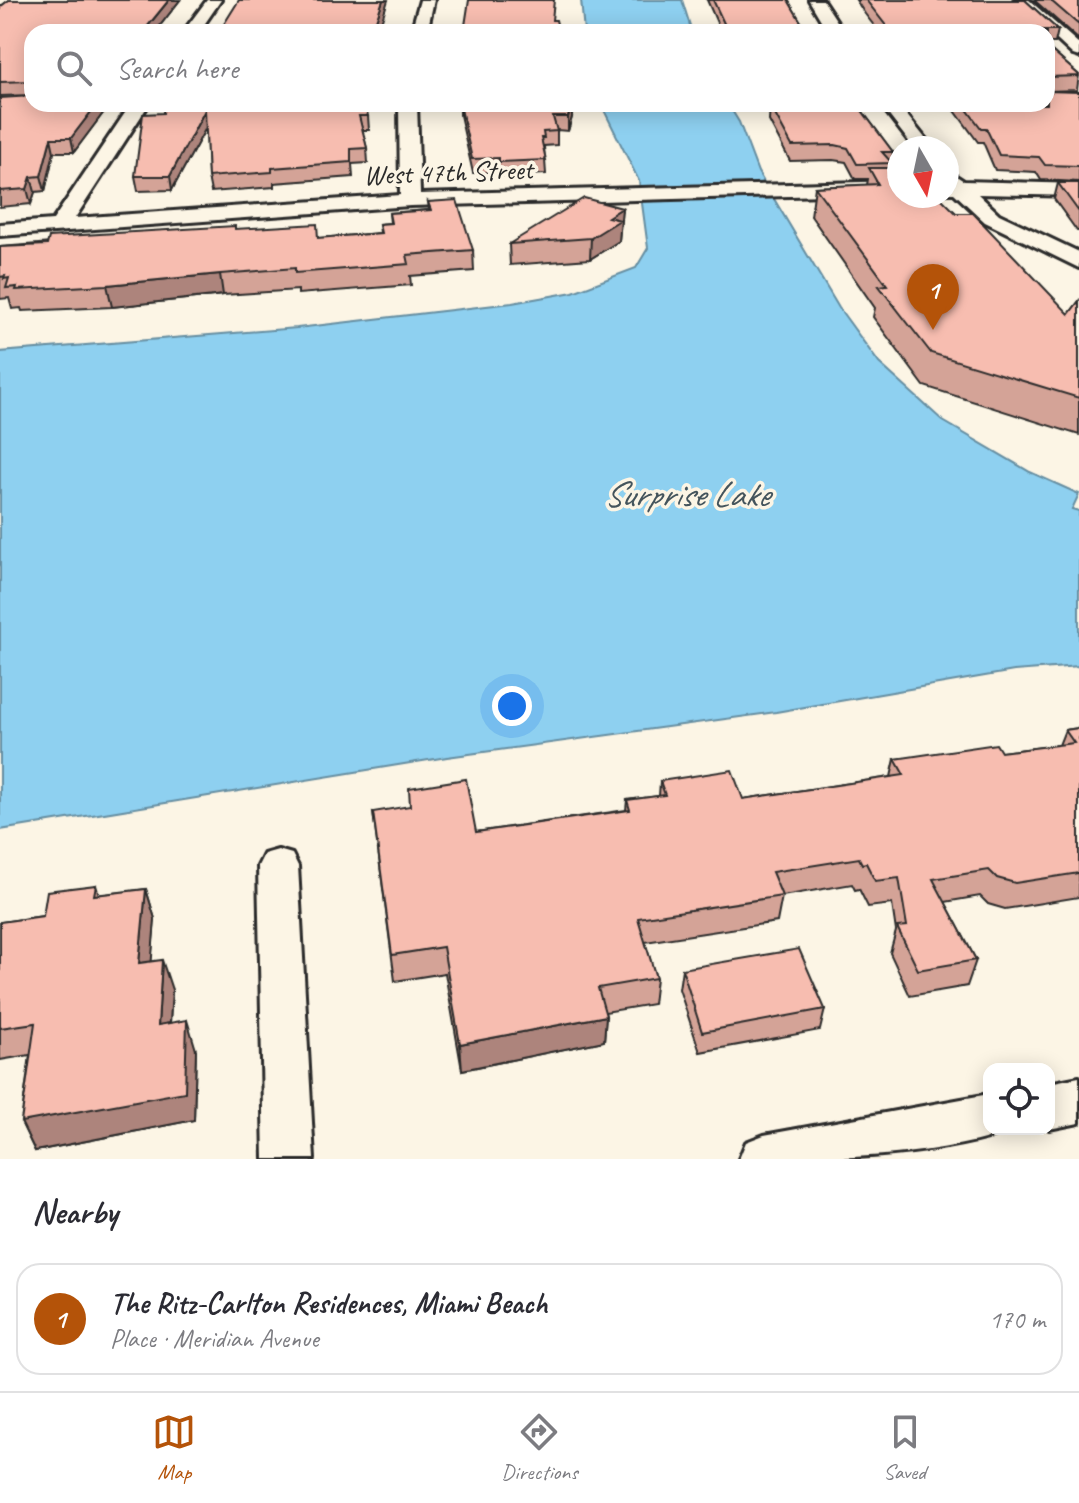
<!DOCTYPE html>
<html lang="en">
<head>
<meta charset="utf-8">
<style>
	:root { --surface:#fff; --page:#f7f7f7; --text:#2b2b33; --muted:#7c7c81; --line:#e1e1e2; --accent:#b45309 }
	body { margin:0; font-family:Caveat,sans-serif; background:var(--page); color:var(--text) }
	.controls { position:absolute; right:24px; bottom:24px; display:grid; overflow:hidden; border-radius:16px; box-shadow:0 4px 20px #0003 }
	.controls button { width:72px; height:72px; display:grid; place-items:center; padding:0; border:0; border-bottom:2px solid var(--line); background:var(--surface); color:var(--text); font:40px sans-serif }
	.compass { position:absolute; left:887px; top:136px; width:72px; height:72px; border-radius:50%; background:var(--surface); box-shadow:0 4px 20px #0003; rotate:171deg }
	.you { position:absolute; left:512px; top:706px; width:28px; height:28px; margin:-20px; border:6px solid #fff; border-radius:50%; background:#1a73e8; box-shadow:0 0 0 12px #1a73e833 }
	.badge { display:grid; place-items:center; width:52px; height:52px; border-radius:50%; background:var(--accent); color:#fff; font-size:26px; font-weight:700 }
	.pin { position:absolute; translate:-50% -66px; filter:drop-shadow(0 2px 4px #0008) }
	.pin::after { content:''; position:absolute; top:42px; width:28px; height:24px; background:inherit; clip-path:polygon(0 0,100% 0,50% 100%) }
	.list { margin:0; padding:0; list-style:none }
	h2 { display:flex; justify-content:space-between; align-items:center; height:104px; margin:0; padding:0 32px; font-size:34px }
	h2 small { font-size:26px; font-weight:400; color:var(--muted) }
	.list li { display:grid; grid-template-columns:52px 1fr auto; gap:24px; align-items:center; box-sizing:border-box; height:112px; margin:0 16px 16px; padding:0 16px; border:2px solid var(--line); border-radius:24px }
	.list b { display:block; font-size:30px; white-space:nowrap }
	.list p { margin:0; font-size:26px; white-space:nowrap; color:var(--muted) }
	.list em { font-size:26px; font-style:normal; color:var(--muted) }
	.icon { flex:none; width:44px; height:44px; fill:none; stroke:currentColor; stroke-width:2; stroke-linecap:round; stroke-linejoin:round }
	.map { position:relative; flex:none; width:1079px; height:1159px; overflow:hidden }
	.search { position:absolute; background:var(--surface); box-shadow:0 4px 20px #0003; left:24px; right:24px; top:24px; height:88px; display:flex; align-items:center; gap:20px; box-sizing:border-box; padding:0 28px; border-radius:24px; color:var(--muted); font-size:30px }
	.sheet { height:232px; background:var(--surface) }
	nav { display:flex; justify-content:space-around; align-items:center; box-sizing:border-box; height:112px; border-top:2px solid var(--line); background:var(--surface); font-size:22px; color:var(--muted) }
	nav a { display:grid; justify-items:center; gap:4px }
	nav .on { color:var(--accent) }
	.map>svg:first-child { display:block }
	.water { fill:#8ed0f0; stroke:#668ea1; stroke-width:2 }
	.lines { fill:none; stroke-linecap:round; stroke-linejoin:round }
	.minor-casing { stroke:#2b2b2b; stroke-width:6 }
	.minor { fill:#fcf5e5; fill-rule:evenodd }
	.wall { fill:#d4a397; stroke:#2b2b2b; stroke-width:2 }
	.shaded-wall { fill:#ad847b; stroke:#2b2b2b; stroke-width:2 }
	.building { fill:#f7bdb0; stroke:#2b2b2b; stroke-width:2 }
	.labels { text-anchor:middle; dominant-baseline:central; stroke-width:7; stroke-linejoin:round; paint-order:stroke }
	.far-street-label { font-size:28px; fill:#2b2b2b; stroke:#fcf5e5 }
	.water-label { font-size:36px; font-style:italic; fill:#44545c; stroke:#fcf5e5 }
</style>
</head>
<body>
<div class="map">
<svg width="1079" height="1159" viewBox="0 0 1079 1159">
	<rect width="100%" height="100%" fill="#fcf5e5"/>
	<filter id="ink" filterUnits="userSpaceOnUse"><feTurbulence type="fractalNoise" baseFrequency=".0125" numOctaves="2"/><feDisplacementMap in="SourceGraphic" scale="16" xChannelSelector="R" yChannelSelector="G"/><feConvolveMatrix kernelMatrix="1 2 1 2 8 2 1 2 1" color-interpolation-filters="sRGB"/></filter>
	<g filter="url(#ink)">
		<path class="water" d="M581,0H682L692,32H584Z
			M601,104H728L739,122L758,172L839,308L879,363L943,421L1030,472L1079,494L1072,509L1079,511V666L1014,671L776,712L447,757L0,830V352L297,328L512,303L573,292L636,268L648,248L639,181Z"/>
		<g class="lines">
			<defs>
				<path id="minor" d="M207,0H221L199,32H183Z
					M420,0H434L427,32H411Z
					M809,0H823L844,32H828Z
					M1014,0H1029L1079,44V57L1073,55Z
					M131,104H149L75,218L400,195L399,104H417L420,194L899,181V193L410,206L0,236V224L53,220Z
					M880,104H898L933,148H914Z
					M947,170L964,181L1079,184V196L978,194L999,214L1079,252V268L985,222L954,193H947Z
					M278,850L292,854L298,866L314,1159H264L258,866L264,854Z
					M1079,1077V1123L1049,1129V1083Z
					M989,1094V1129H1008L1006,1133C922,1159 828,1159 739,1159L746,1142L764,1135Z"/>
			</defs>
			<use href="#minor" class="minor-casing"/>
			<use href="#minor" class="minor"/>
		</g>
		<path class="wall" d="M9,0H180L155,32H32V95L0,96V7Z
			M707,0H788L807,32H721Z
			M856,0H1025L1058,30L1055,43H1047V32H879L865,14Z
			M1034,0H1079V40Z
			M1047,47L1079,75L1077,90L1048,91L1079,92V182L1041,180L1036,172L995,170L983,142H978L950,104H1047Z
			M0,98L110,104L74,152H54L45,191L35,192L31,204L0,207Z
			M460,104L572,117L568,131L557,130V145L544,146L546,174L500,176L499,172L473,173L460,115Z
			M770,104H857L893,152L891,168L956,213L1069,314L1079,301V435L924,386L873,317L875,308L811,216L815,187L867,185L868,179H855L846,162L833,160L790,161L769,121Z
			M163,113L368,116L369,130H362L367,148L368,163L352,164L353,177L274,183V187L211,192L208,177L206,127L172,190L138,191L135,176Z
			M1058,183H1079V231H1077L1054,199Z
			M428,202L473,250L474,271L410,276L411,285L298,294V290L223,295L112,307L22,311L21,308L12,309L9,298L0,299V247L236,229L318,238L380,233L379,224L390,223L389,213L429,210Z
			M622,208L619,241L590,259L510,265L509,244Z
			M1079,728V897L1005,909L988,904L980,896L945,902L976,960L967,986L910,996L890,953L896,931L892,904L868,907L859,889L855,890L852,884L782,896L777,922L645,942L656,978L653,1004L605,1012L606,1016L604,1041L462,1070L445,973L395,981L373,812L476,832L626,810L627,800L659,796L660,781L743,799L891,777L895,759L1001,752L1059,745L1065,730Z
			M96,885L99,895L146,889L155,919L151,962L172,990L170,1023L196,1050L194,1120L35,1151L21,1122L30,1055L0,1060V922L43,916Z
			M682,969L825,1009L820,1030L700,1052L679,989Z"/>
		<path class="shaded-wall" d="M169,0H180L155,32H143Z
			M383,0H388L378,32H372Z
			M97,104H110L74,152L71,138Z
			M572,104V117L568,131V117Z
			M205,110L208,124L172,190L170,176Z
			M51,138L54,152L45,191L41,176Z
			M31,177L35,192L31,204L27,189Z
			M622,208L619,241L590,259L591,238L608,217Z
			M220,274L223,295L112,307L107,285Z
			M146,889L155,919L149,993L139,963Z
			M162,960L172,990L168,1054L158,1025Z
			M606,1016L604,1041L462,1070L460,1044Z
			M187,1020L196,1050L194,1120L35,1151L21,1122Z"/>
		<path class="building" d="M9,0H169L143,32H32V88L31,81L0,82V7Z
			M239,0H383L372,32H219Z
			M469,0H554L552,20H556L559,32H464Z
			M713,0H788L807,32H728Z
			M866,0H1025L1058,30H1028L1030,32H891Z
			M1050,0H1079V25Z
			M1047,47L1079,75V76L1048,77V91L1079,92V166L1045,165L1039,157L999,155L986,128H981L963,104H1047Z
			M32,96V104H97L71,138H51L41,176L31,177L27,189L0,191V98Z
			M164,104H365L368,116H359L367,148L351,149V162L272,168V172L208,177L205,110L170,176H135L143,114L163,113Z
			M460,104H572L568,117H553L557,131L543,132L544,138H541L546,160L499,162V158L472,159Z
			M771,104H857L893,152H882L892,163L857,164L848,148L835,145L792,146L771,107Z
			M869,168H899V196H939L956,213H973L1069,314L1079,301V398L931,353L879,286L887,285L815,187L878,184Z
			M1058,183H1079V212Z
			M584,198L622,208L608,217L620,220L591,238L509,244Z
			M457,200L473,250L407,255L409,264L295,273V268L220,274L107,285L16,290L17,287L6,288L9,278L4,279L5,276L0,277V247L47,245L49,237L235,226V229L317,224L318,238L381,233L379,224L391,223L389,213L431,210L428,202Z
			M1079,728V873L1015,883L997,878L989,870L933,879L976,960L918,970L897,927L907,926L899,878L875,881L866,863L862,864L859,858L772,872L782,896L638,918L656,978L598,988L606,1016L460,1044L443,947L392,955L373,812L410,806L409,788L466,779L476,832L630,810L627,800L665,795L660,781L732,770L743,799L904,775L895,759L996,744L1001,752L1074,743L1065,730Z
			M96,885L94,895L146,889L139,963L162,960L158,1025L187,1020L185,1092L21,1122L35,1023L0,1028V922L43,916L47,891Z
			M799,949L825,1009L702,1032L682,969Z"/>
	</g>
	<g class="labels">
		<g class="far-street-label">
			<text transform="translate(448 172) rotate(-2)">West 47th Street</text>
		</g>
		<g class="water-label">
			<text x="686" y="494">Surprise Lake</text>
		</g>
	</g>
</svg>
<div class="controls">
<button><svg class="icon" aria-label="locate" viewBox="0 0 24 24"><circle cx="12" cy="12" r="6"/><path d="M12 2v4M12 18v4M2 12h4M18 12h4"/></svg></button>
</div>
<svg class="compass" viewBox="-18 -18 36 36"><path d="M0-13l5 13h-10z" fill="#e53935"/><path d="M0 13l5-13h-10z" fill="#7c7c81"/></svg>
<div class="you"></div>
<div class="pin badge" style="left:933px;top:330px">1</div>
<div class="search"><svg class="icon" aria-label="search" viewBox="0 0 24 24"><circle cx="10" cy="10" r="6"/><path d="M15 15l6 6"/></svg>Search here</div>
</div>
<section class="sheet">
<h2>Nearby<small></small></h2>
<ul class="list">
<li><span class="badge">1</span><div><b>The Ritz-Carlton Residences, Miami Beach</b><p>Place · Meridian Avenue</p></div><em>170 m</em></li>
</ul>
</section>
<nav>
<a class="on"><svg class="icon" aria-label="map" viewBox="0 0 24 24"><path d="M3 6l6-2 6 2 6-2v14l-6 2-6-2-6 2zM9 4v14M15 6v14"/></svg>Map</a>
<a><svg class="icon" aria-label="directions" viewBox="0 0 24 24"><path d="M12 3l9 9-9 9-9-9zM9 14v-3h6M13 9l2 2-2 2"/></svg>Directions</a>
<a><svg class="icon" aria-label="saved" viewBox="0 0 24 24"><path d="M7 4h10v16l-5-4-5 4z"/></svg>Saved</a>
</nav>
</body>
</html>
